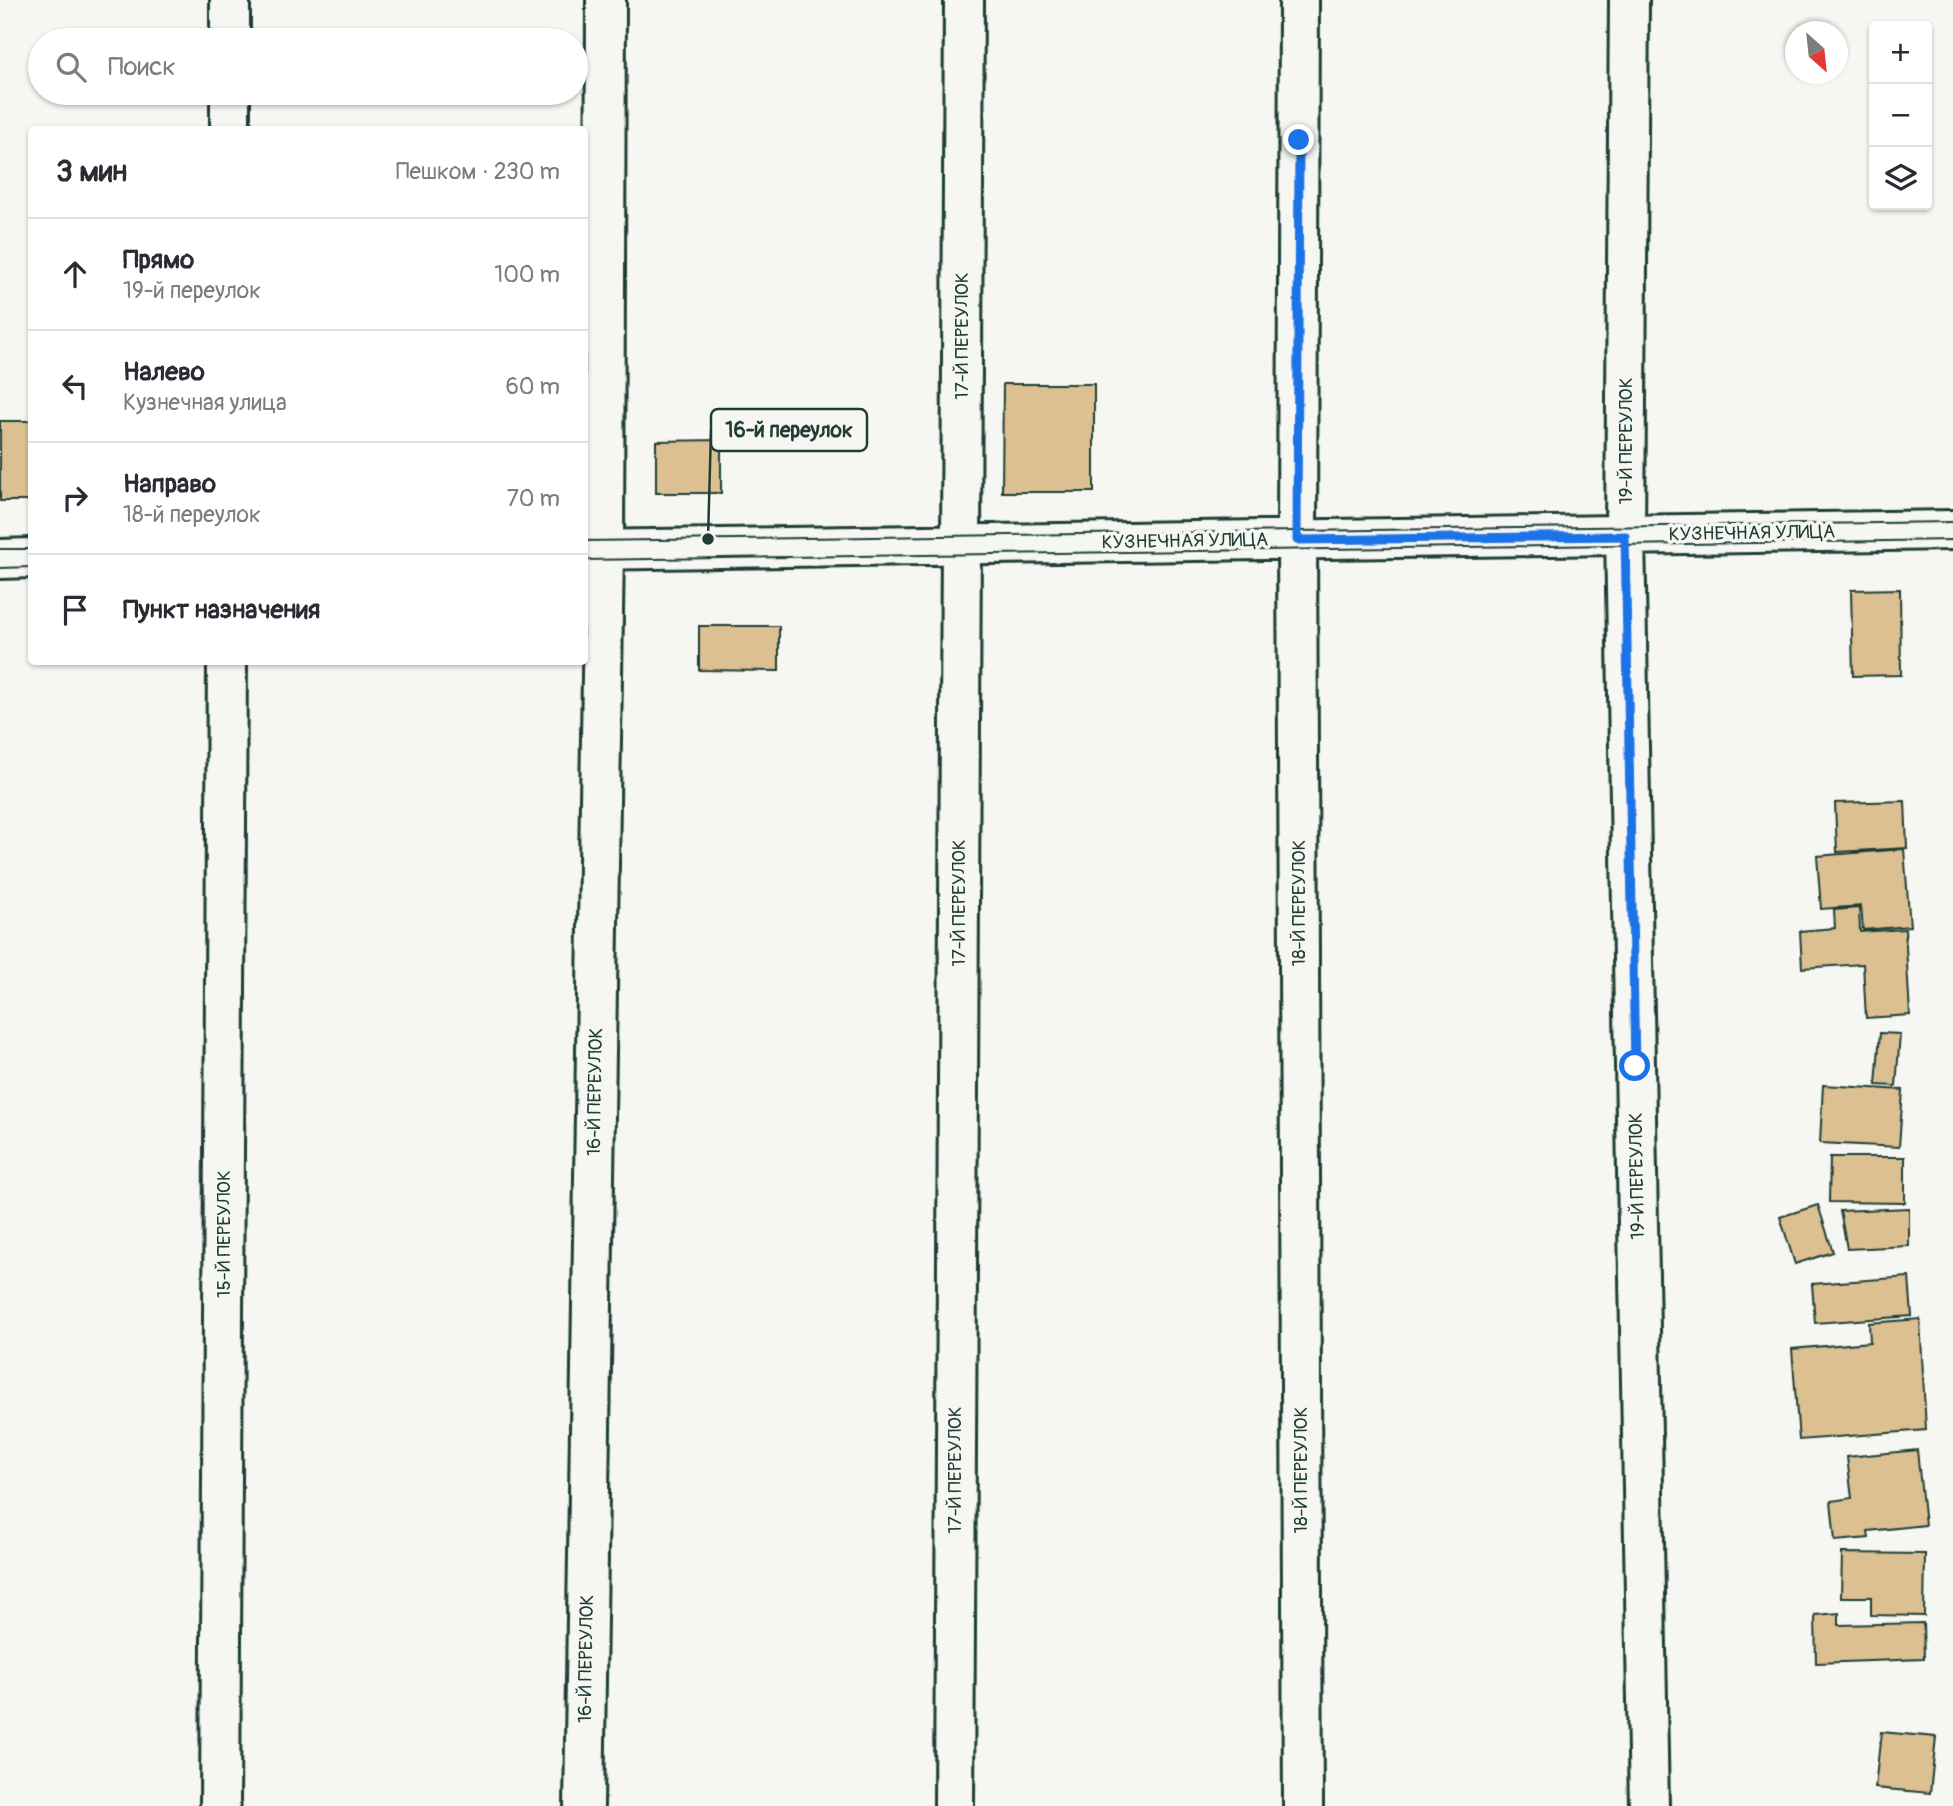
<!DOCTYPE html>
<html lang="ru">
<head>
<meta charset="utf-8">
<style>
	:root { --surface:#fff; --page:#f2f2f3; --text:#2b2b33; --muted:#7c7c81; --line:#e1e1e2 }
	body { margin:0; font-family:Pangolin,sans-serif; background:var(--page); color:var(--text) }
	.controls { position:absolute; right:21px; top:21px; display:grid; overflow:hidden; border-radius:7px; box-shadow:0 2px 5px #0004 }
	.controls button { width:63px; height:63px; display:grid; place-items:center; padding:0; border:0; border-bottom:2px solid var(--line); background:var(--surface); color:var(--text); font:35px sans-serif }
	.compass { position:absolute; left:1785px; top:21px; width:63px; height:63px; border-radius:50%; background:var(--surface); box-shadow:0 2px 5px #0004; rotate:153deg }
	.stop { position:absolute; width:21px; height:21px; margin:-16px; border:5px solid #1a73e8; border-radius:50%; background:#fff }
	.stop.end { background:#1a73e8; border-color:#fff; box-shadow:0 2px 7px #0008 }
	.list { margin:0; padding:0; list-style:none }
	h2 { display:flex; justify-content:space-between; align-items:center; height:91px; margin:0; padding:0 28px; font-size:30px }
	h2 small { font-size:23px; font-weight:400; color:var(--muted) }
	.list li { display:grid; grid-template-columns:46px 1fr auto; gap:21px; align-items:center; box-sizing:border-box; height:112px; padding:0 28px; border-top:2px solid var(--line) }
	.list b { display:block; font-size:26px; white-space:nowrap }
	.list p { margin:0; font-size:23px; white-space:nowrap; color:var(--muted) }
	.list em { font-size:23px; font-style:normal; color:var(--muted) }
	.icon { flex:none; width:38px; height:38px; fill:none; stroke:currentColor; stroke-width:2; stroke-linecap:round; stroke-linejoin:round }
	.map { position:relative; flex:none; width:1953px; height:1806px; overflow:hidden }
	.search { position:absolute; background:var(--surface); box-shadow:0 2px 5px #0004; left:28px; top:28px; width:560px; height:77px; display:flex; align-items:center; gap:18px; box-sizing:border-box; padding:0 24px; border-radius:38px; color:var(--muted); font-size:26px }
	.panel { position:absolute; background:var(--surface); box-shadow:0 2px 5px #0004; left:28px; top:126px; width:560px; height:539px; border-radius:7px }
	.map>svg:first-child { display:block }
	.building { fill:#ddc091; stroke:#1f3d34; stroke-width:2 }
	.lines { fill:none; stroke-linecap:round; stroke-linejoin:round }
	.minor-casing { stroke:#1f3d34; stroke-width:44 }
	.minor { stroke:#f6f6f2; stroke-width:38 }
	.tram { stroke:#1f3d34; stroke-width:2 }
	.route { stroke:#1a73e8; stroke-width:9 }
	.labels { text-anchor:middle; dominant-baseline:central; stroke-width:7; stroke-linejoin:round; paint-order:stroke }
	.street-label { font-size:19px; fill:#1f3d34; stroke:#f6f6f2 }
	.leader { fill:none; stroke:#1f3d34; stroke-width:2.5 }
	.callout-dot { fill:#1f3d34; stroke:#f6f6f2; stroke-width:2.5 }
	.callout { fill:#f6f6f2; stroke:#1f3d34; stroke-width:2.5 }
	.callout-label { font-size:21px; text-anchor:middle; font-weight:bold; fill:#1f3d34 }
</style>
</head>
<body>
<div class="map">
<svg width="1953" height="1806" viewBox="0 0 1953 1806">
	<rect width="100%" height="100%" fill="#f6f6f2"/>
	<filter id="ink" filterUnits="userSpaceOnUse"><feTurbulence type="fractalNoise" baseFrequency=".0143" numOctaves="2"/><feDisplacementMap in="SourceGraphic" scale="14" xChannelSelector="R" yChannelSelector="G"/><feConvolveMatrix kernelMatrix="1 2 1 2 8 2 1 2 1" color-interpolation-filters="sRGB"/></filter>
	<g filter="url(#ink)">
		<path class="building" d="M1003,384H1094V492H1002Z
			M0,421H32V501H0Z
			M721,440V493H656V441Z
			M1900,589L1901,675L1853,676L1851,590Z
			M699,626H779V671L699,670Z
			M1905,801L1907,848L1837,852L1835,803Z
			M1904,849L1910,926L1863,930L1861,906L1821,909L1817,856Z
			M1859,908L1860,932L1905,929L1910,1015L1866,1018L1863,964L1802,968L1800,931L1835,928L1834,910Z
			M1880,1033L1900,1034L1896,1086L1876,1085Z
			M1823,1085L1903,1090L1899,1147L1820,1143Z
			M1830,1157H1905V1203L1829,1202Z
			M1818,1205L1833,1252L1795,1264L1780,1217Z
			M1909,1208V1246L1847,1249L1840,1211Z
			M1909,1277L1912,1316L1815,1323L1812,1284Z
			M1920,1319L1926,1430L1799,1440L1792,1349L1870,1342L1869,1323Z
			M1917,1450L1925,1525L1868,1531L1869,1538L1835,1541L1831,1501L1852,1498L1847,1457Z
			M1842,1553L1925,1554L1924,1616L1871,1615V1597H1841Z
			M1839,1613V1625L1923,1623L1924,1659L1816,1663L1815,1615Z
			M1881,1732L1936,1737L1930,1793L1875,1788Z"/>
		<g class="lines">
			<defs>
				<path id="minor" d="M1299,0L1297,539L1303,1806
					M1629,0L1625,535L1649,1806
					M230,40V0
					M230,130V93
					M584,550L1953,530
					M0,559L32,558
					M220,1806L227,662
					M584,1806L604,550L606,0
					M954,1806L964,0"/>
			</defs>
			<use href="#minor" class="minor-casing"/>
			<use href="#minor" class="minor"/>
			<path class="tram" d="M584,541L1953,522
				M0,549H32
				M584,560L1953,540
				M0,568L32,567"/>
		</g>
	</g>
	<g class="lines" filter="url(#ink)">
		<path class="route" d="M1299,140L1297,540L1625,536L1635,1066"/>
	</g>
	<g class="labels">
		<g class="street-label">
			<text transform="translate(962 336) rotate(-90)">17-Й ПЕРЕУЛОК</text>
			<text transform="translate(1626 441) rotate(-90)">19-Й ПЕРЕУЛОК</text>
			<text transform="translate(1752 533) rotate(-1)">КУЗНЕЧНАЯ УЛИЦА</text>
			<text transform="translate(1185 541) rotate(-1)">КУЗНЕЧНАЯ УЛИЦА</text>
			<text transform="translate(959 903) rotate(-90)">17-Й ПЕРЕУЛОК</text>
			<text transform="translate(1299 903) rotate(-90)">18-Й ПЕРЕУЛОК</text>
			<text transform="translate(595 1092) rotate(-89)">16-Й ПЕРЕУЛОК</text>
			<text transform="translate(1637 1176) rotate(-91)">19-Й ПЕРЕУЛОК</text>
			<text transform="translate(224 1234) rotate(-90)">15-Й ПЕРЕУЛОК</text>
			<text transform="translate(955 1470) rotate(-90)">17-Й ПЕРЕУЛОК</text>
			<text transform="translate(1301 1470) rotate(-90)">18-Й ПЕРЕУЛОК</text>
			<text transform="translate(586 1659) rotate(-89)">16-Й ПЕРЕУЛОК</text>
		</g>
	</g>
	<path class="leader" d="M708 539L711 430"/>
	<circle class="callout-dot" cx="708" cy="539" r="7"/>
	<rect class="callout" x="711" y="409" width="156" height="42" rx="7"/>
	<g class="callout-label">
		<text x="789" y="437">16-й переулок</text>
	</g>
</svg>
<div class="controls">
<button>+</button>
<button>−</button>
<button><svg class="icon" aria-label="layers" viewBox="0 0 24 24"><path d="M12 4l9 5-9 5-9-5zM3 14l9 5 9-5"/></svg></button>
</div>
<svg class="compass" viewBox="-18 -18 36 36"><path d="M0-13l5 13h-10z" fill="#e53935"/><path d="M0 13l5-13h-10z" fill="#7c7c81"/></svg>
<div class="stop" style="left:1635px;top:1066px"></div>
<div class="stop end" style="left:1299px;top:140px"></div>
<div class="search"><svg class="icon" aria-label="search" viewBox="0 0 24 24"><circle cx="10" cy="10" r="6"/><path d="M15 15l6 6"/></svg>Поиск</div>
<section class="panel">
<h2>3 мин<small>Пешком · 230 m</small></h2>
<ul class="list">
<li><svg class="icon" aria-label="ahead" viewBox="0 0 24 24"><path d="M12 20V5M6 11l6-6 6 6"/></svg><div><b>Прямо</b><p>19-й переулок</p></div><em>100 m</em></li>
<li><svg class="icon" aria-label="left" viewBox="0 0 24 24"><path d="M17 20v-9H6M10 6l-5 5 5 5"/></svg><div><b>Налево</b><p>Кузнечная улица</p></div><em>60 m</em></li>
<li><svg class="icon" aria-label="right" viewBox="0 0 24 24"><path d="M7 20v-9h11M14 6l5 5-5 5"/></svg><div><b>Направо</b><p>18-й переулок</p></div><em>70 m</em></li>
<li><svg class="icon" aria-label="arrive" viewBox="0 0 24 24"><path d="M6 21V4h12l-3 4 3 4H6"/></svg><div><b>Пункт назначения</b></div></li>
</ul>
</section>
</div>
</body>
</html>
